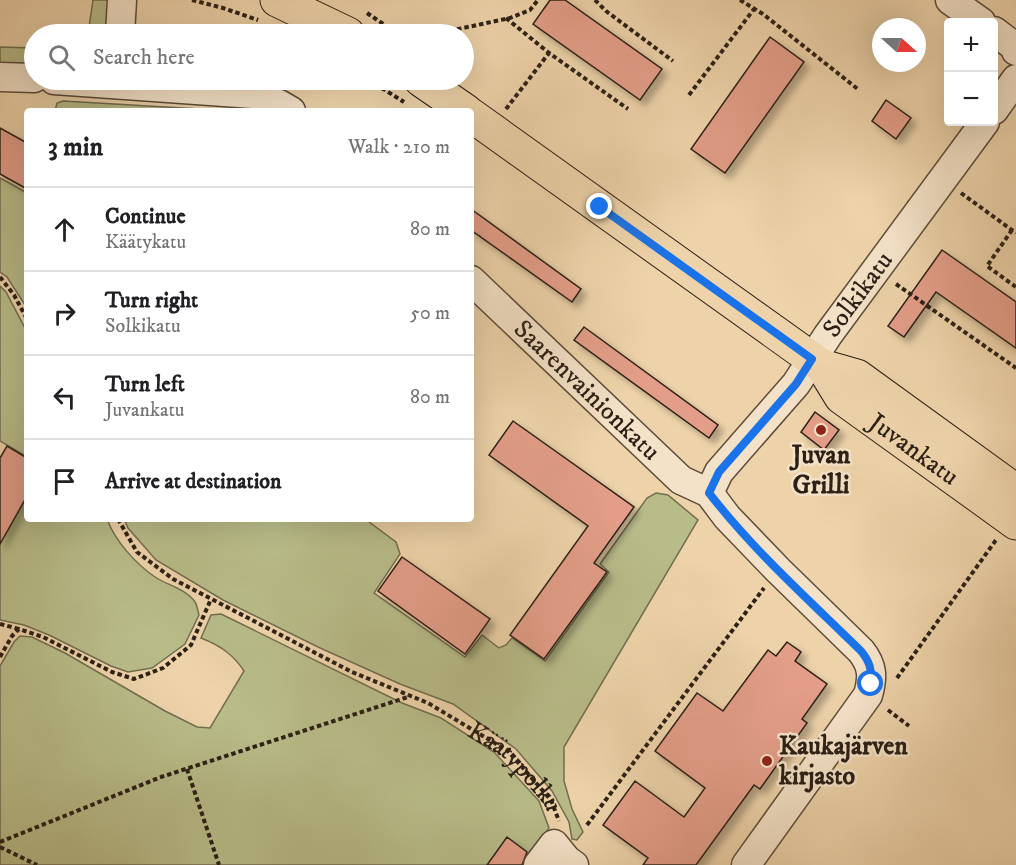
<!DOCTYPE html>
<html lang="en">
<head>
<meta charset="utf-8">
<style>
	:root { --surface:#fff; --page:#f2f2f2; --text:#202124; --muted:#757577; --line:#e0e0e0 }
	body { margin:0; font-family:"IM FELL DW Pica",serif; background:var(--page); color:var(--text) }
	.controls { position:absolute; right:18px; top:18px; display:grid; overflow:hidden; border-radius:6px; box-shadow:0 6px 24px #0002 }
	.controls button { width:54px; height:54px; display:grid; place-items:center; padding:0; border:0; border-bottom:2px solid var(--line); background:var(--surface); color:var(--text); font:30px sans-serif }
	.compass { position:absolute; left:872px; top:18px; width:54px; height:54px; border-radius:50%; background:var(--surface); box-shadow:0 6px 24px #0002; rotate:111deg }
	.stop { position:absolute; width:18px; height:18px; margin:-14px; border:4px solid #1a73e8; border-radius:50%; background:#fff }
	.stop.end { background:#1a73e8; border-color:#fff; box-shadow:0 2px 6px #0008 }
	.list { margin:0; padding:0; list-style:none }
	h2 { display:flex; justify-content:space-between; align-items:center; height:78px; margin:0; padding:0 24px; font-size:26px }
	h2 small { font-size:20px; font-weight:400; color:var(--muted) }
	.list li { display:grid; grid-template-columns:39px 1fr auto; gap:18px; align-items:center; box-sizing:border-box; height:84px; padding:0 24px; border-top:2px solid var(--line) }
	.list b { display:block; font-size:22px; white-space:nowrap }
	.list p { margin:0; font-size:20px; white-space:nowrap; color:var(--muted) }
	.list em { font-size:20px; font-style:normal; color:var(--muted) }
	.icon { flex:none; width:33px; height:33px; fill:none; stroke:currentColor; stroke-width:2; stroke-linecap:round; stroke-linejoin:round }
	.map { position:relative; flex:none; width:1016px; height:865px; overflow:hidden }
	.search { position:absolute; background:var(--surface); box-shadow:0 6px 24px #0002; left:24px; top:24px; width:450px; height:66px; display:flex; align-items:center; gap:15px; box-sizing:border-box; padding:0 21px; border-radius:33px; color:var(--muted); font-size:22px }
	.panel { position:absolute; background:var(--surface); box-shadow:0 6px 24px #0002; left:24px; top:108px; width:450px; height:414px; border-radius:6px }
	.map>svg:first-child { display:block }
	.green { fill:#b8bc89; stroke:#726e50; stroke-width:1.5 }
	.building { fill:#e39d88; stroke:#2c2016; stroke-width:1.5; filter:url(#shadow) }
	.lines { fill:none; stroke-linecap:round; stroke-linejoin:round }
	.minor-casing { stroke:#5c4d3b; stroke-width:31 }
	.major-casing { stroke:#2c2016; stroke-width:35 }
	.path { stroke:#2c2016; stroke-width:4; stroke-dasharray:4.5 3; stroke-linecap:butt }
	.minor { stroke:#f4e2c8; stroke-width:28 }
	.major { stroke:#eed3aa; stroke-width:33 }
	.route { stroke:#1a73e8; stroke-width:8 }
	.poi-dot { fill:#8f2418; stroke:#f4e2c8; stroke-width:2 }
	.labels { text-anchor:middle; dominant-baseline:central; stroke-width:5; stroke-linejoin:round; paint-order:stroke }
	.street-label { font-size:26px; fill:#2c2016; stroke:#f4e2c8 }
	.poi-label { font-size:26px; font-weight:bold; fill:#2c2016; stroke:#f4e2c8 }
</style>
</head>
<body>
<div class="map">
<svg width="1016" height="865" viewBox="0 0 1016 865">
	<defs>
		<filter id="shadow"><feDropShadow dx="5.5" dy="5.5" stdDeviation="3" flood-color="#0004"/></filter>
	</defs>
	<rect width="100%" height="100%" fill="#eed3aa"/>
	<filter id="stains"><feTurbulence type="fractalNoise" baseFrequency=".00333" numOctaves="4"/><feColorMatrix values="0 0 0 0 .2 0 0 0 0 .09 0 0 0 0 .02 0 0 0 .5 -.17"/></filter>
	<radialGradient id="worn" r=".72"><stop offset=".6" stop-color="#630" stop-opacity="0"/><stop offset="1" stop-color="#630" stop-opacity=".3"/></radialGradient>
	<path class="green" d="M93,0H111L109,34H88Z
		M0,47L34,48V66L0,64Z
		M63,101L200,109L205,111H55L57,103Z
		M0,178L27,193V308L7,277L0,272Z
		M0,286L6,292L27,332V457L0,441Z
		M656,493L668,495L698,520L564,747V781L572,809L583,832L577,840L572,839L569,822L552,791L516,749L453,704L400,684L318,647L223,600L156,560L128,528L124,519H365L396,542L400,554L374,593L465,657L482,635L499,648L506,645L512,638L545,661L609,572L600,564L647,498Z
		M27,496V519H107C115,541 136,564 155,577C167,585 186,589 195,602C197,605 198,611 199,615L185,644L152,668L128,672L111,666L49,635L24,625L0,620V544Z
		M221,614L402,703L441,718L494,752L539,801L549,828L523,865H0V666L14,642L20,636L32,637L65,653L165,711L197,727L210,728L244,671C233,654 219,645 201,638L211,615Z"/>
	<path class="building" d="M550,0H565L662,69L640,100L533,24Z
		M770,37L804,62L725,173L691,149Z
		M886,100L911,118L896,139L872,121Z
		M0,128L27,143V189L0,174Z
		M471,209L581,289L572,302L471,230Z
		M942,250L1016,302V348L936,292L904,337L888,326Z
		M584,327L718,425L709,438L574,340Z
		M815,412L839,430L824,450L801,432Z
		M513,421L634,507L594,563L607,572L544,659L510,635L588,526L489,455Z
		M7,446L27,458V496L0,544V458Z
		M402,557L490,619L465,654L378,591Z
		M787,642L801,652L795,661L827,684L802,719L807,723L760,789L754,785L696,865H643L648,858L603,825L635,781L684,817L705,788L655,751L697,693L723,711L768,650L776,656Z
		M507,837L527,852L522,865H487Z"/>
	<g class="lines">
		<defs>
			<g id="minor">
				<path d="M950,0L981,22"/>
				<path d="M994,31L1014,46L1016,51"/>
				<path d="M120,34L122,0"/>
				<path d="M0,77L34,78"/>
				<path d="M54,80L253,94L279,104L291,111"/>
				<path d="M994,110L1016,79"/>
				<path id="s2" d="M471,280L681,480L709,493L727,517L778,570L861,651C873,666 873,677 868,695L746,865"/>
				<path id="s3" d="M709,493L719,472L796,384L828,335L985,122"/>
				<path d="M538,865L554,844L567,860L574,865"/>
			</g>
			<g id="major">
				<path d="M277,0L348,34"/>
				<path d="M421,80L466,111"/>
				<path d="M471,115L822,366L857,376L1016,491"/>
				<path id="s4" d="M822,366L841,397L1016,523"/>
			</g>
		</defs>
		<use href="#minor" class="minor-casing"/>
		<use href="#major" class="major-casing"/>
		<g class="path">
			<path d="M192,0L223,8L258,20"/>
			<path d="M595,0L606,11L673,61"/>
			<path d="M740,0L763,14L859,90"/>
			<path d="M367,13L398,34"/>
			<path d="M506,18L549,53L628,109"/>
			<path d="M435,34L510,18L530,10L538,0"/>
			<path d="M369,80L404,102"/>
			<path d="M689,95L754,9"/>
			<path d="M506,109L549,53"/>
			<path d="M961,193L1016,233"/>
			<path d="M1012,230L987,266L1016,287"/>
			<path d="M0,277L14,295L27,319"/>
			<path d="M896,284L1016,368"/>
			<path id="s1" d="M118,519L137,552L173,579L352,672L428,703L508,751L551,800L559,821"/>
			<path d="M0,624L19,629"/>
			<path d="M0,657L12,636L19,629L43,637L112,672L134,679L163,668L191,645L211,599"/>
			<path d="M897,678L996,540"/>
			<path d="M888,710L909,726"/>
			<path d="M187,769L219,865"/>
			<path d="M587,825L764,588"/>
			<path d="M0,842L161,777L411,696"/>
			<path d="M0,847L37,865"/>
		</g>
		<use href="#minor" class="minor"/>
		<use href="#major" class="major"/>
	</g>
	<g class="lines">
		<path class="route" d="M600,207L812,359L796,384L719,472L709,493C754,551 809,600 861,651C870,662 872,670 871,684"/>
	</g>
	<g class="poi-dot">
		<circle cx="821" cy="430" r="6"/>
		<circle cx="767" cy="761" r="6"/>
	</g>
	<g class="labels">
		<g class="street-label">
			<text stroke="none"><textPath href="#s3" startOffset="249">Solkikatu</textPath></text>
			<text stroke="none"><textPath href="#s2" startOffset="160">Saarenvainionkatu</textPath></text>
			<text stroke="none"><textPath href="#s4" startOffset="126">Juvankatu</textPath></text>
			<text stroke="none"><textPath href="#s1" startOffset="476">Käätypolku</textPath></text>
		</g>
		<g class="poi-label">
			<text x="821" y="455">Juvan<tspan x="821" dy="30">Grilli</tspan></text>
			<text x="779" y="746" text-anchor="start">Kaukajärven<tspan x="779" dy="30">kirjasto</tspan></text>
		</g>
	</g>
	<rect width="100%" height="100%" filter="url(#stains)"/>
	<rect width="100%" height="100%" fill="url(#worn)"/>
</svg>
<div class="controls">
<button>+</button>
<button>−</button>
</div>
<svg class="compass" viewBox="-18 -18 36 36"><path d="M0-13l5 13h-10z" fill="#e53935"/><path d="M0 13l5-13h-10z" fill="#757577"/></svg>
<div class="stop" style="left:871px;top:684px"></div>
<div class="stop end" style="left:600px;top:207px"></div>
<div class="search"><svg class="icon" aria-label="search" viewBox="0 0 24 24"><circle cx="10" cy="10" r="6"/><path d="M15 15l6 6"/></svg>Search here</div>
<section class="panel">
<h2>3 min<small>Walk · 210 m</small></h2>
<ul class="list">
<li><svg class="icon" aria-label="ahead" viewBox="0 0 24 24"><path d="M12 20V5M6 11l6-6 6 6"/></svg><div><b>Continue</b><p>Käätykatu</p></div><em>80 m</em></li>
<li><svg class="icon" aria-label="right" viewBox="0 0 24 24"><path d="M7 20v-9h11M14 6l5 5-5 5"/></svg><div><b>Turn right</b><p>Solkikatu</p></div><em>50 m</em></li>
<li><svg class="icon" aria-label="left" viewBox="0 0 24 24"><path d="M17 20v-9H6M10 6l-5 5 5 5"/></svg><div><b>Turn left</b><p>Juvankatu</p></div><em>80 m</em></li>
<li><svg class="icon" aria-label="arrive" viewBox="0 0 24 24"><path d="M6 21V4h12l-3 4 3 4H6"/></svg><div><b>Arrive at destination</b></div></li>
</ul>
</section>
</div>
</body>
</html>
